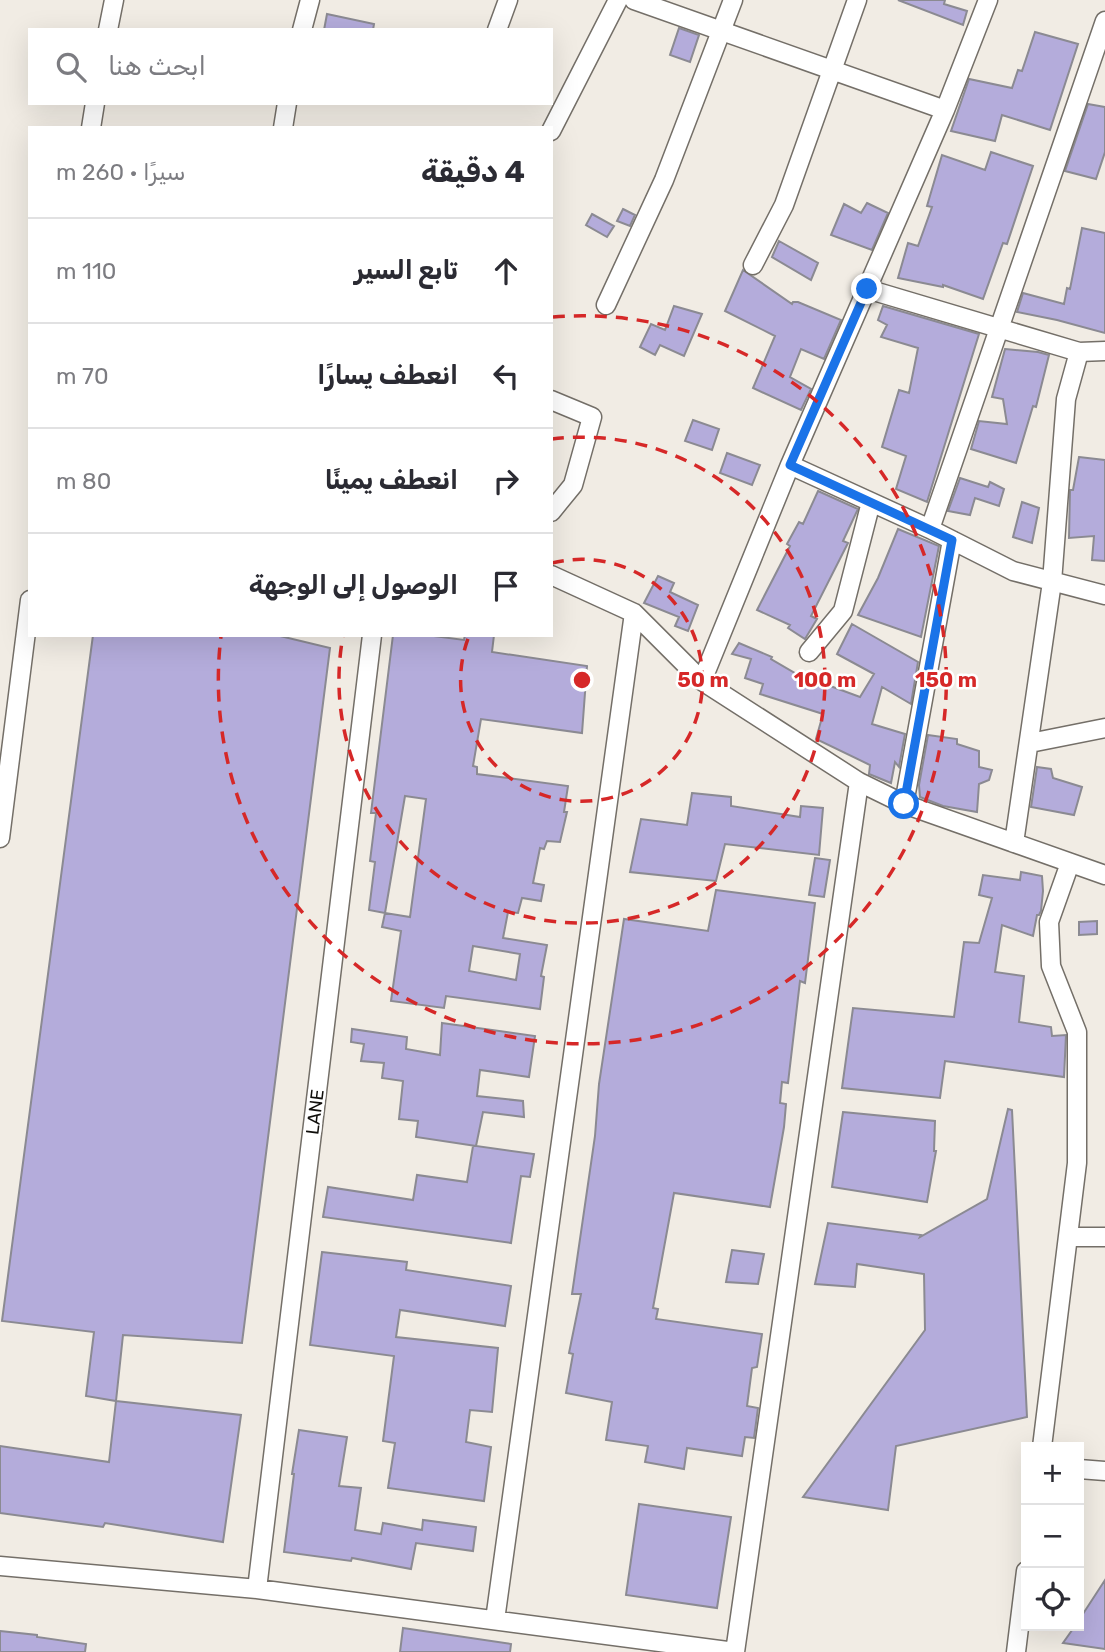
<!DOCTYPE html>
<html lang="ar">
<head>
<meta charset="utf-8">
<style>
	:root { --surface:#fff; --page:#f2f2f3; --text:#2b2b33; --muted:#7c7c81; --line:#e1e1e2 }
	body { margin:0; font-family:Rubik,"Noto Sans Arabic",sans-serif; background:var(--page); color:var(--text); direction:rtl }
	.controls { position:absolute; right:21px; bottom:21px; display:grid; overflow:hidden; border-radius:0px; box-shadow:0 7px 28px #0002 }
	.controls button { width:63px; height:63px; display:grid; place-items:center; padding:0; border:0; border-bottom:2px solid var(--line); background:var(--surface); color:var(--text); font:35px sans-serif }
	.stop { position:absolute; width:21px; height:21px; margin:-16px; border:5px solid #1a73e8; border-radius:50%; background:#fff }
	.stop.end { background:#1a73e8; border-color:#fff; box-shadow:0 2px 7px #0008 }
	.list { margin:0; padding:0; list-style:none }
	h2 { display:flex; justify-content:space-between; align-items:center; height:91px; margin:0; padding:0 28px; font-size:30px }
	h2 small { font-size:23px; font-weight:400; color:var(--muted) }
	.list li { display:grid; grid-template-columns:46px 1fr auto; gap:21px; align-items:center; box-sizing:border-box; height:105px; padding:0 28px; border-top:2px solid var(--line) }
	.list b { display:block; font-size:26px; white-space:nowrap }
	.list em { font-size:23px; font-style:normal; color:var(--muted) }
	.icon { flex:none; width:38px; height:38px; fill:none; stroke:currentColor; stroke-width:2; stroke-linecap:round; stroke-linejoin:round }
	.map { position:relative; flex:none; width:1105px; height:1652px; overflow:hidden; direction:ltr }
	.search { position:absolute; background:var(--surface); box-shadow:0 7px 28px #0002; left:28px; top:28px; width:525px; height:77px; display:flex; align-items:center; gap:18px; box-sizing:border-box; padding:0 24px; border-radius:0px; color:var(--muted); font-size:26px }
	.panel { position:absolute; background:var(--surface); box-shadow:0 7px 28px #0002; left:28px; top:126px; width:525px; height:511px; border-radius:0px; direction:rtl }
	.map>svg:first-child { display:block }
	.building { fill:#b4acdb; stroke:#8b8a92; stroke-width:2; fill-rule:evenodd }
	.lines { fill:none; stroke-linecap:round; stroke-linejoin:round }
	.minor-casing { stroke:#746f68; stroke-width:21 }
	.minor { stroke:#fff; stroke-width:18 }
	.route { stroke:#1a73e8; stroke-width:9 }
	.ring { fill:none; stroke:#d62828; stroke-width:3.5; stroke-dasharray:12 9 }
	.labels { text-anchor:middle; dominant-baseline:central; stroke-width:5; stroke-linejoin:round; paint-order:stroke }
	.street-label { font-size:18px; fill:#100e0b; stroke:#fff }
	.centre { fill:#d62828; stroke:#fff; stroke-width:3.5 }
	.ring-label { font-size:21px; text-anchor:middle; font-weight:bold; fill:#d62828; stroke:#fff; stroke-width:5; stroke-linejoin:round; paint-order:stroke }
</style>
</head>
<body>
<div class="map">
<svg width="1105" height="1652" viewBox="0 0 1105 1652">
	<rect width="100%" height="100%" fill="#f1ece4"/>
	<path class="building" d="M898,0H945L944,4L967,11L963,25Z
		M327,14L374,24L373,30H324Z
		M679,28L699,35L690,62L670,55Z
		M1035,32L1078,44L1050,130L1002,115L995,141L951,131L969,79L1012,88L1018,70L1022,71Z
		M1088,104L1105,107V152L1096,179L1065,171Z
		M991,152L1033,166L1007,244L1003,243L983,299L943,285V287L898,278L908,243L918,246L932,207L927,206L942,155L985,170Z
		M867,203L888,213L872,250L831,235L844,204L861,213Z
		M623,209L635,215L630,226L617,221Z
		M592,214L614,226L607,237L586,225Z
		M1082,228L1105,233V333L1057,320L1017,312L1023,293L1064,304L1067,288L1070,289Z
		M779,241L818,263L811,280L772,257Z
		M743,270L792,304L793,302H798L841,320L824,359L801,349L790,377L811,389L801,410L753,388L775,336L725,311Z
		M674,306L702,314L684,356L660,345L655,355L640,347L651,324L665,330Z
		M883,306L979,334L927,502L896,489L906,456L882,447L899,390L909,393L918,348L881,337L887,325L878,320Z
		M1005,349L1038,352L1049,355L1036,407L1033,406L1016,463L971,449L979,421L1007,424L1003,399L992,397Z
		M693,420L719,429L712,450L685,441Z
		M727,453L760,465L752,485L720,473Z
		M1079,457L1105,460V561L1092,560L1094,536L1069,538L1070,490H1073Z
		M960,478L988,487L990,482L1004,489L999,506L975,498L970,515L948,511Z
		M818,491L858,509L843,541L848,543L811,616L817,619L805,639L788,628L790,625L757,610L790,546L787,544L799,522L803,524Z
		M1022,502L1039,508L1032,543L1013,537Z
		M898,529L939,546L921,637L858,615L878,578Z
		M658,576L674,583L670,592L698,605L688,631L675,626L679,617L644,603Z
		M852,624L918,662L911,704L882,687L872,724L905,734L899,767L895,762L891,783L869,774L870,765L816,739L823,714L760,694L763,684L745,678L751,659L732,654L739,643L772,657L771,659L795,673L860,697L874,674L837,654Z
		M93,635H276L330,648L242,1343L123,1335L116,1401L86,1396L94,1332L2,1321Z
		M393,635H426L464,640L465,635H494L492,652L587,666L582,733L481,719L473,766L477,767V774L568,786L564,812H567L560,842L547,841L544,849L540,848L533,883L544,885L541,901L522,898L518,913L508,912L503,938L547,945L541,976L544,977L540,1009L446,996L444,1008L391,1001L401,931L382,927L385,913L369,910L375,862L370,861L376,813H371ZM405,796L426,799L410,917L385,913ZM473,946L520,954L516,980L469,971Z
		M928,735L957,739V744L979,751V767L992,770L989,780L979,784L977,812L943,806L920,797L919,785Z
		M1037,767L1051,769L1053,778L1082,787L1074,815L1031,807Z
		M692,793L731,797V806L800,817L801,806L823,808L819,855L725,844L716,881L630,872L641,819L687,825Z
		M815,858L830,860L824,897L809,895Z
		M1021,872L1042,876L1043,891L1041,911L1039,915H1037L1033,936L1002,925L995,972L1024,976L1019,1022L1051,1027L1052,1036L1066,1035L1064,1077L945,1061L940,1098L842,1088L853,1008L954,1017L964,942L979,943L992,898L979,895L983,875L1020,880Z
		M716,890L815,903L805,983L800,981L788,1083L782,1082L780,1103L786,1104L784,1127L770,1207L674,1193L653,1308L658,1309L656,1319L762,1334L757,1367L752,1368L747,1406L758,1408L754,1438L745,1437L742,1456L687,1448L684,1469L645,1462L648,1446L606,1440L612,1402L566,1393L573,1354L569,1353L581,1294H572L595,1136L599,1084L624,919L708,931Z
		M1097,921V934L1079,935V922Z
		M442,1023L535,1036L529,1077L480,1070L477,1096L523,1101L524,1117L483,1112L476,1146L534,1154L530,1177L521,1176L511,1243L323,1217L328,1187L413,1200L417,1175L467,1182L473,1146H476L416,1137L418,1121L399,1119L403,1081L382,1078L384,1063L361,1061L364,1044L351,1042L352,1029L407,1037L406,1049L440,1055Z
		M1008,1109L1012,1110L1027,1417L896,1446L888,1510L803,1497L925,1330L924,1274L857,1264L855,1287L815,1284L828,1223L921,1235L920,1237L987,1199Z
		M843,1112L935,1121L934,1151H936L927,1202L832,1187Z
		M732,1250L764,1254L758,1284L726,1282Z
		M322,1252L407,1262L406,1270L511,1286L505,1326L400,1310L396,1337L498,1348L492,1412L470,1410L466,1442L491,1447L484,1501L388,1488L395,1443L383,1441L394,1356L310,1345Z
		M116,1401L241,1415L223,1542L105,1523L103,1527L0,1513V1446L109,1462Z
		M299,1430L347,1437L339,1486L361,1488L355,1530L381,1534L383,1523L422,1530L423,1520L476,1527L473,1551L416,1543L411,1569L352,1558L351,1561L284,1552L294,1474H292Z
		M639,1504L731,1517L717,1608L626,1595Z
		M1105,1580V1649L1063,1643L1075,1626H1079V1620Z
		M403,1628L511,1644L510,1652H400Z
		M0,1631L37,1635V1637L86,1644L85,1652H0Z"/>
	<g class="lines">
		<defs>
			<path id="minor" d="M634,0L945,110
				M108,30L114,0
				M302,30L310,0
				M497,30L508,0
				M91,128L95,103
				M283,128L287,103
				M551,131L618,0
				M753,265L784,205L857,0
				M867,289L1079,352L1105,351
				M606,305L664,180L733,0
				M551,400L592,417L573,485L551,512
				M790,465L930,529L1013,571L1105,595
				M930,529L1105,21
				M551,575L634,613L702,681L859,782L904,804L1105,875
				M809,652L843,611L871,502
				M702,681L790,465L945,110L988,0
				M1030,743L1105,728
				M904,804L952,540
				M0,838L30,600
				M1014,843L1052,582L1066,399L1079,352
				M1068,1237H1105
				M1042,1447L1077,1163V1032L1051,966L1049,922L1070,863
				M1079,1469L1105,1471
				M0,1566L257,1589L735,1652
				M257,1589L372,635
				M495,1620L634,613
				M735,1652L859,782
				M1016,1652L1026,1571"/>
		</defs>
		<use href="#minor" class="minor-casing"/>
		<use href="#minor" class="minor"/>
	</g>
	<g class="lines">
		<path class="route" d="M867,289L790,465L952,540L904,804"/>
	</g>
	<g class="ring">
		<path d="M552 563A121 121 0 1 1 469 636"/>
		<path d="M552 439A243 243 0 1 1 343 636"/>
		<path d="M553 317A364 364 0 1 1 221 636"/>
	</g>
	<g class="labels">
		<g class="street-label">
			<text transform="translate(315 1112) rotate(-83)">LANE</text>
		</g>
	</g>
	<circle cx="582" cy="680" r="10" class="centre"/>
	<g class="ring-label">
		<text x="703" y="687">50 m</text>
		<text x="825" y="687">100 m</text>
		<text x="946" y="687">150 m</text>
	</g>
</svg>
<div class="controls">
<button>+</button>
<button>−</button>
<button><svg class="icon" aria-label="locate" viewBox="0 0 24 24"><circle cx="12" cy="12" r="6"/><path d="M12 2v4M12 18v4M2 12h4M18 12h4"/></svg></button>
</div>
<div class="stop" style="left:904px;top:804px"></div>
<div class="stop end" style="left:867px;top:289px"></div>
<div class="search"><svg class="icon" aria-label="search" viewBox="0 0 24 24"><circle cx="10" cy="10" r="6"/><path d="M15 15l6 6"/></svg>ابحث هنا</div>
<section class="panel">
<h2>4 دقيقة<small>سيرًا · 260 m</small></h2>
<ul class="list">
<li><svg class="icon" aria-label="ahead" viewBox="0 0 24 24"><path d="M12 20V5M6 11l6-6 6 6"/></svg><div><b>تابع السير</b></div><em>110 m</em></li>
<li><svg class="icon" aria-label="left" viewBox="0 0 24 24"><path d="M17 20v-9H6M10 6l-5 5 5 5"/></svg><div><b>انعطف يسارًا</b></div><em>70 m</em></li>
<li><svg class="icon" aria-label="right" viewBox="0 0 24 24"><path d="M7 20v-9h11M14 6l5 5-5 5"/></svg><div><b>انعطف يمينًا</b></div><em>80 m</em></li>
<li><svg class="icon" aria-label="arrive" viewBox="0 0 24 24"><path d="M6 21V4h12l-3 4 3 4H6"/></svg><div><b>الوصول إلى الوجهة</b></div></li>
</ul>
</section>
</div>
</body>
</html>
